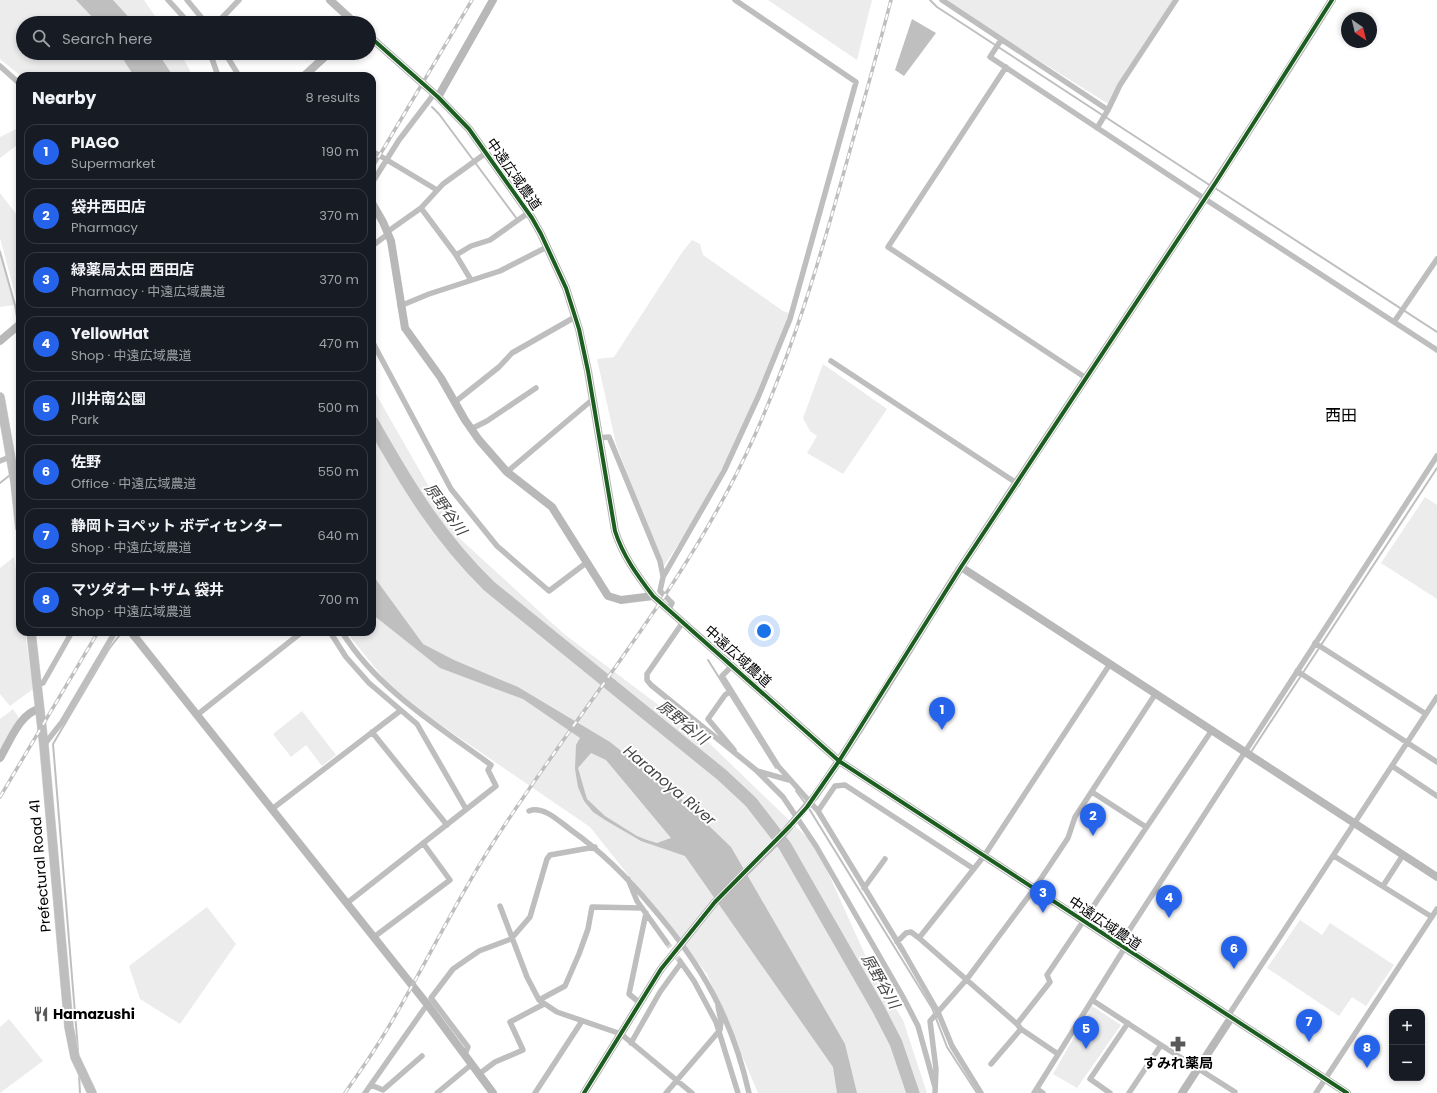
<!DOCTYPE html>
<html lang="en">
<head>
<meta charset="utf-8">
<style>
	:root { --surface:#171b24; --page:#20242c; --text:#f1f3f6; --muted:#9ea1a6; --line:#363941; --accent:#2563eb }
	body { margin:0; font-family:Poppins,"Noto Sans JP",sans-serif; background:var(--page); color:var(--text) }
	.controls { position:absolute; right:12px; bottom:12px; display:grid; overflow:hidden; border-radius:8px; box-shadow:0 2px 6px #0003 }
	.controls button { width:36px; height:36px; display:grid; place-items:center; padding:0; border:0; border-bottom:1px solid var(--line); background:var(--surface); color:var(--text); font:20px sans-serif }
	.compass { position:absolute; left:1341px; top:12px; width:36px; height:36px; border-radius:50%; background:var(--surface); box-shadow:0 2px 6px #0003; rotate:145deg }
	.you { position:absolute; left:764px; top:631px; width:14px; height:14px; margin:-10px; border:3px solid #fff; border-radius:50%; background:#1a73e8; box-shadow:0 0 0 6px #1a73e833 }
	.badge { display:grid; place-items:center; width:26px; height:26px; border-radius:50%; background:var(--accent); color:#fff; font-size:13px; font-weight:700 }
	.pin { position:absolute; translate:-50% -33px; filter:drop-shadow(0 1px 2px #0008) }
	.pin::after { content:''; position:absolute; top:21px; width:14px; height:12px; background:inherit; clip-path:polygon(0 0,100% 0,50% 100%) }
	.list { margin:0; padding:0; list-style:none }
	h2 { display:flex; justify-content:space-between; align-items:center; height:52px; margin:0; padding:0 16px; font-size:17px }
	h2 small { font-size:13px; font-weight:400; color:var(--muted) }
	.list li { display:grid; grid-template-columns:26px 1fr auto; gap:12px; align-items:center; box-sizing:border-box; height:56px; margin:0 8px 8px; padding:0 8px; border:1px solid var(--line); border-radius:12px }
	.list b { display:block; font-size:15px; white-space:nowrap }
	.list p { margin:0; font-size:13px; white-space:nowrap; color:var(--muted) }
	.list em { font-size:13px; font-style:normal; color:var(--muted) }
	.icon { flex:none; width:22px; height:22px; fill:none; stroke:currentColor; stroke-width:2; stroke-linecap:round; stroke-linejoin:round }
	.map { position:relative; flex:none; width:1437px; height:1093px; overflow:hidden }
	.search { position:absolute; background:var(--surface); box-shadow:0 2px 6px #0003; left:16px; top:16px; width:360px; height:44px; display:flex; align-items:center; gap:10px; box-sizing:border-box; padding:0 14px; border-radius:22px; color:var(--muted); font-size:15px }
	.panel { position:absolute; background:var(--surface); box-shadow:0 2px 6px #0003; left:16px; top:72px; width:360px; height:564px; border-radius:12px }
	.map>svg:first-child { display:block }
	.green { fill:#ececec }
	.water { fill:#bfbfbf; fill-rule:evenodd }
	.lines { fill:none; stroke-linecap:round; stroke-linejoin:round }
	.stream { stroke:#bfbfbf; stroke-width:2 }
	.river { stroke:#bfbfbf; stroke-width:13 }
	.street-tunnel { stroke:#d9d9d9; stroke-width:5.5; stroke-dasharray:5.5 3; stroke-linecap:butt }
	.primary-casing { stroke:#dbdbdb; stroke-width:10 }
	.street { stroke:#bebebe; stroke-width:5.5 }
	.secondary { stroke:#b8b8b8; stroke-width:8 }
	.primary { stroke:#bebebe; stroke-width:9 }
	.rail-casing { stroke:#bebebe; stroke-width:3.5 }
	.rail { stroke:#fff; stroke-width:2; stroke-dasharray:6; stroke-linecap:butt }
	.secondary-bridge { stroke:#b8b8b8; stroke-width:8 }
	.cycleway-casing { stroke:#fff; stroke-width:6 }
	.cycleway { stroke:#1b5e20; stroke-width:4 }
	.labels { text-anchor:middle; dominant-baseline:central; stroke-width:4; stroke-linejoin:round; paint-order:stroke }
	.street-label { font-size:14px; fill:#000; stroke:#fff }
	.poi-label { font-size:14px; font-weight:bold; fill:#000; stroke:#fff; text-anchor:start }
	.water-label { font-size:15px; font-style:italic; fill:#444; stroke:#fff }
	.quarter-label { font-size:16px; fill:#000; stroke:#fff }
</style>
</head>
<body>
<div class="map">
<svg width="1437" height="1093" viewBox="0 0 1437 1093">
	<rect width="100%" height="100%" fill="#fff"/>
	<path class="green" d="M0,0H144L160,23H23V53H180L193,76H21L0,59Z
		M768,0H872L857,60Z
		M943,0H1178L1110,105Z
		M20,127V147L16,146L0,158V137Z
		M0,193L20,219V312L0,238Z
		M692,240L700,244L703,255L783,311L792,314L761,391L702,508L664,566L660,561L616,444L597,359L614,357L683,251Z
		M0,247L15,305L0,307Z
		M823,364L887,409L843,474L807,453L817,436L810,431L803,418Z
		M372,387L457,536L564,634L709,743L816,846L871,968L903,1020L927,1093H758L707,974L590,827L432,719L389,685L352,639L348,632H372Z
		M1425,497L1437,505V599L1381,563Z
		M14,557L20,596V632H25L33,689L10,706L0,694V568Z
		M13,709L19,718L0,750V719Z
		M302,711L336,755L322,766L306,745L291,757L273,734Z
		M207,907L236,944L180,1024L140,999L129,966Z
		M1300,920L1322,935L1330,923L1394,965L1366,1006L1352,997L1339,1016L1267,968Z
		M1092,1006L1121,1025L1077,1088L1053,1074Z
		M9,1019L43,1061L0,1093V1027Z"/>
	<path class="water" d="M76,0H113L134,23H98Z
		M912,19L936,33L904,76L895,70Z
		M119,53H158L173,76H134Z
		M372,574L423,644L454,660L518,687L610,742L680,798L731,847L845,1044L857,1093H837L833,1067L685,856L641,841L605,820L593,812L584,801L578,787L575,769L576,745L580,738L523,699L440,668L372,614ZM591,753L606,760L671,838L657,843L647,840L637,836L605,816L587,799L578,768Z"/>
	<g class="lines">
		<path class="stream" d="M930,0L937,7L1211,186
			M432,107L439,114L517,219
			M1215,188L1437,332
			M0,252L15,305L18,323
			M16,469L20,466
			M0,483L10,475
			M708,660L776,768
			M1251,752L1437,468
			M796,791L805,803
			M808,807L932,1008L947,1047L977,1093
			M78,1050L53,744L109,649L122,632
			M79,1074L80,1093"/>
		<path class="river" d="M372,422C407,484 438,536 489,586L722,775L751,802L785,846L879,1010L896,1043L913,1093"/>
		<path class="street-tunnel" d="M667,943L680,961"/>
		<defs>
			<path id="primary" d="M0,397L15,482L20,528
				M31,632L44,746L69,1027L75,1057L92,1093"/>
		</defs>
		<use href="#primary" class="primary-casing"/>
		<path class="street" d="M168,0L189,23
			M187,0L206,23
			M942,0L1108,110L1120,85L1176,0
			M217,23L239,0
			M1001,40L990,57L1205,199L1437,350
			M210,53L217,73L222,76
			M225,53L239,76
			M0,66L20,84
			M1006,67L888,247L1086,378
			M1097,128L1108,110
			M372,151L437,190
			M372,183L399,140L434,94
			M421,208L456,255L471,280
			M387,232L421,208L443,184L486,153
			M372,246L388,234
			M456,255L471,246L490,240L528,213
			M400,306L429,294L500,271L547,247
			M1394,322L1437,259
			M372,341L451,489L497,546L549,591L586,563
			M831,361L1018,484
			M455,402L499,367L512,353L575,317
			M471,429L487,421L536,388
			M598,438L609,437L660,561L663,576
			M0,461L10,457
			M507,472L592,400
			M669,609L672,603L660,591L663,577L724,471L759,395L790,319L856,82L735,0
			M683,622L647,674V680L651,685L756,770L783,797L816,846L903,997L918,1026L935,1087
			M330,632L346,657L369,683L417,724L466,809
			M342,632C377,689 438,726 491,765L488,770L496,786L347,903
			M1315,643L1426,714
			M732,666L722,676L778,766L818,811L903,951L938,1012L952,1046L981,1093
			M1297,671L1437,762
			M36,684L43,683L72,632
			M731,691L725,695L708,719L734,750
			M197,715L302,632
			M372,732L447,825
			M44,745L62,722L115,632
			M1392,766L1437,796
			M757,771L789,780
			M1092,792L1146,827
			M272,809L400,711
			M529,811C543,805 560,822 571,830C602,852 628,878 652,907C702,965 732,1018 749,1093
			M818,811L835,786L845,785L974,869
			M1334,856L1432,917
			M628,879L637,901L667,943
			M1383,886L1403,855
			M864,888L885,859
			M500,906L527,977L539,1000L557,1012L621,1034L692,1093
			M374,937L450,880L423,843
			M919,938L1017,1024L1050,982L1047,975L1212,730
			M897,942L906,933L911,932L919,938L984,856L1110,664
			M1119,946L1437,456
			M680,961L694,981L716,1022L738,1093
			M539,1000L565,986L579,954L588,929L592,907L642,908
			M1092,1000L1161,1045L1129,1093
			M640,1003L629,994L646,913
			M1228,1016L1437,697
			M1017,1024L1021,1029L1058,1054
			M631,1043L660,992L681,963
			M1161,1045L1235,1092
			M465,1054L468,1047L431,998L453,969L479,951L511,939L530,917L547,859L550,855L595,847
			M991,1064L1021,1029
			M479,1074L495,1062L523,1050L510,1022L544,1004
			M371,1085L383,1090L422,1056
			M1037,1089L1043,1093
			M365,1093L424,1009
			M437,1093L472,1064
			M535,1093L582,1021
			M666,1093L720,1030L721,1021L718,1006
			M935,1093L936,1069L930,1021L967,979L1034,889L1068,838L1075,817L1156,693
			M1034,1093L1124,949
			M1110,1093L1090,1079L1128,1023
			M1316,1093L1437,909"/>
		<path class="secondary" d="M330,0L355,23
			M369,36L438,97L469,129L532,218L541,234L566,288L579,329L588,371L615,531C623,556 637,575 653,596L839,761L1347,1093
			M304,76L329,53
			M438,97L493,0
			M372,203L383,222L391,241L405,328L441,378L465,420L479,440L507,472L552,507L608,596L621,600L653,596
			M0,341L20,324
			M961,567L1437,877
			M131,632L427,1004L493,1093
			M0,758C9,743 20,713 39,709
			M815,796C867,722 912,643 961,567C1085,378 1212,192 1332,0
			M584,1093L661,969L682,943
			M1182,1093L1231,1018"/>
		<use href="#primary" class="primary"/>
		<defs>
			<path id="rail" d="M372,168L472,0
				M0,797L98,632
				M345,1093C358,1074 371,1056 383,1036C422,973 453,905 493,843C580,707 688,585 754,437C794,348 821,255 847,161C862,108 877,54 891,0"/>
		</defs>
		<use href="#rail" class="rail-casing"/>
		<use href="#rail" class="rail"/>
		<path class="secondary-bridge" d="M682,943L715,902L778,840L815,796"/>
		<defs>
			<path id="cycleway" d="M369,36L438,97L469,129L532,218L541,234L566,288L579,329L588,371L615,531C623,556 637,575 653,596L839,761L1347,1093
				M584,1093L661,969L682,943L715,902L790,826L807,807L839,761L961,567L1216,182L1332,0"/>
		</defs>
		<use href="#cycleway" class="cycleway-casing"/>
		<use href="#cycleway" class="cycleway"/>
	</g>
	<defs>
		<symbol id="restaurant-bare" viewBox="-9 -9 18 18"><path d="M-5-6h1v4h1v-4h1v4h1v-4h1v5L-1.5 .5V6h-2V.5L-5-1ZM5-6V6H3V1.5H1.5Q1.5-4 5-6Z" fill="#595959" stroke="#fff" stroke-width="2.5" paint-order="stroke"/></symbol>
		<symbol id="pharmacy-bare" viewBox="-9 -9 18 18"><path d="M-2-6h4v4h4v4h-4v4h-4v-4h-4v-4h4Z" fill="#595959" stroke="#fff" stroke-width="2.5" paint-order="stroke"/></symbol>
	</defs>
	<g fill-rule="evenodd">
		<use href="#restaurant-bare" x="30" y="1003" width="22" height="22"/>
		<use href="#pharmacy-bare" x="1167" y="1033" width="22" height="22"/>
	</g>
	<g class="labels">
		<g class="street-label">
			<text transform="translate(514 174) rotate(55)">中遠広域農道</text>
			<text transform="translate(738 656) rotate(42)">中遠広域農道</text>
			<text transform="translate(40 866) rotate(-95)">Prefectural Road 41</text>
			<text transform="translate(1105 923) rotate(34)">中遠広域農道</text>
		</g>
		<g class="poi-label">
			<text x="53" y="1014">Hamazushi</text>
			<text x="1178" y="1063" text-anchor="middle">すみれ薬局</text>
		</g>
		<g class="water-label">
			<text transform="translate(446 509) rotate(54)">原野谷川</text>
			<text transform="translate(683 722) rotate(39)">原野谷川</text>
			<text transform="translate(670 785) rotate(40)">Haranoya River</text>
			<text transform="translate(881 981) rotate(60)">原野谷川</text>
		</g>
		<g class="quarter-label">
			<text x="1341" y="415">西田</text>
		</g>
	</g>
</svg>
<div class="controls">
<button>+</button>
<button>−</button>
</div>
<svg class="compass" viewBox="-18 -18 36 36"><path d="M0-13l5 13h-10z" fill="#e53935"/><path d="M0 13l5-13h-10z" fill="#9ea1a6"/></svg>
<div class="you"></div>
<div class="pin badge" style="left:942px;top:730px">1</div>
<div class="pin badge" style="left:1093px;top:836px">2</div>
<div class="pin badge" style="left:1043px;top:913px">3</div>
<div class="pin badge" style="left:1169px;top:918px">4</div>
<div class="pin badge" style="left:1086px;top:1049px">5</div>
<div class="pin badge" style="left:1234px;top:969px">6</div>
<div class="pin badge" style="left:1309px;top:1042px">7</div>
<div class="pin badge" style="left:1367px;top:1068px">8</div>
<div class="search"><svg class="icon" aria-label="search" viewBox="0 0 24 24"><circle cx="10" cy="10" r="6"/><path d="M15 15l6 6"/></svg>Search here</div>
<section class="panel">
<h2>Nearby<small>8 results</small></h2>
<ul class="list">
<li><span class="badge">1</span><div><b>PIAGO</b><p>Supermarket</p></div><em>190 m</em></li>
<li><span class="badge">2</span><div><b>袋井西田店</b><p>Pharmacy</p></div><em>370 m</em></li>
<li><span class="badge">3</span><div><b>緑薬局太田 西田店</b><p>Pharmacy · 中遠広域農道</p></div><em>370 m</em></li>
<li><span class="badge">4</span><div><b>YellowHat</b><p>Shop · 中遠広域農道</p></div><em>470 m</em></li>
<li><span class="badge">5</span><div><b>川井南公園</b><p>Park</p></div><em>500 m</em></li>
<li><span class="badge">6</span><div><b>佐野</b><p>Office · 中遠広域農道</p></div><em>550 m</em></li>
<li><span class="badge">7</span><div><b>静岡トヨペット ボディセンター</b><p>Shop · 中遠広域農道</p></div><em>640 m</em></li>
<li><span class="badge">8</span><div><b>マツダオートザム 袋井</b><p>Shop · 中遠広域農道</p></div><em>700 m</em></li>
</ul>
</section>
</div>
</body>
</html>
